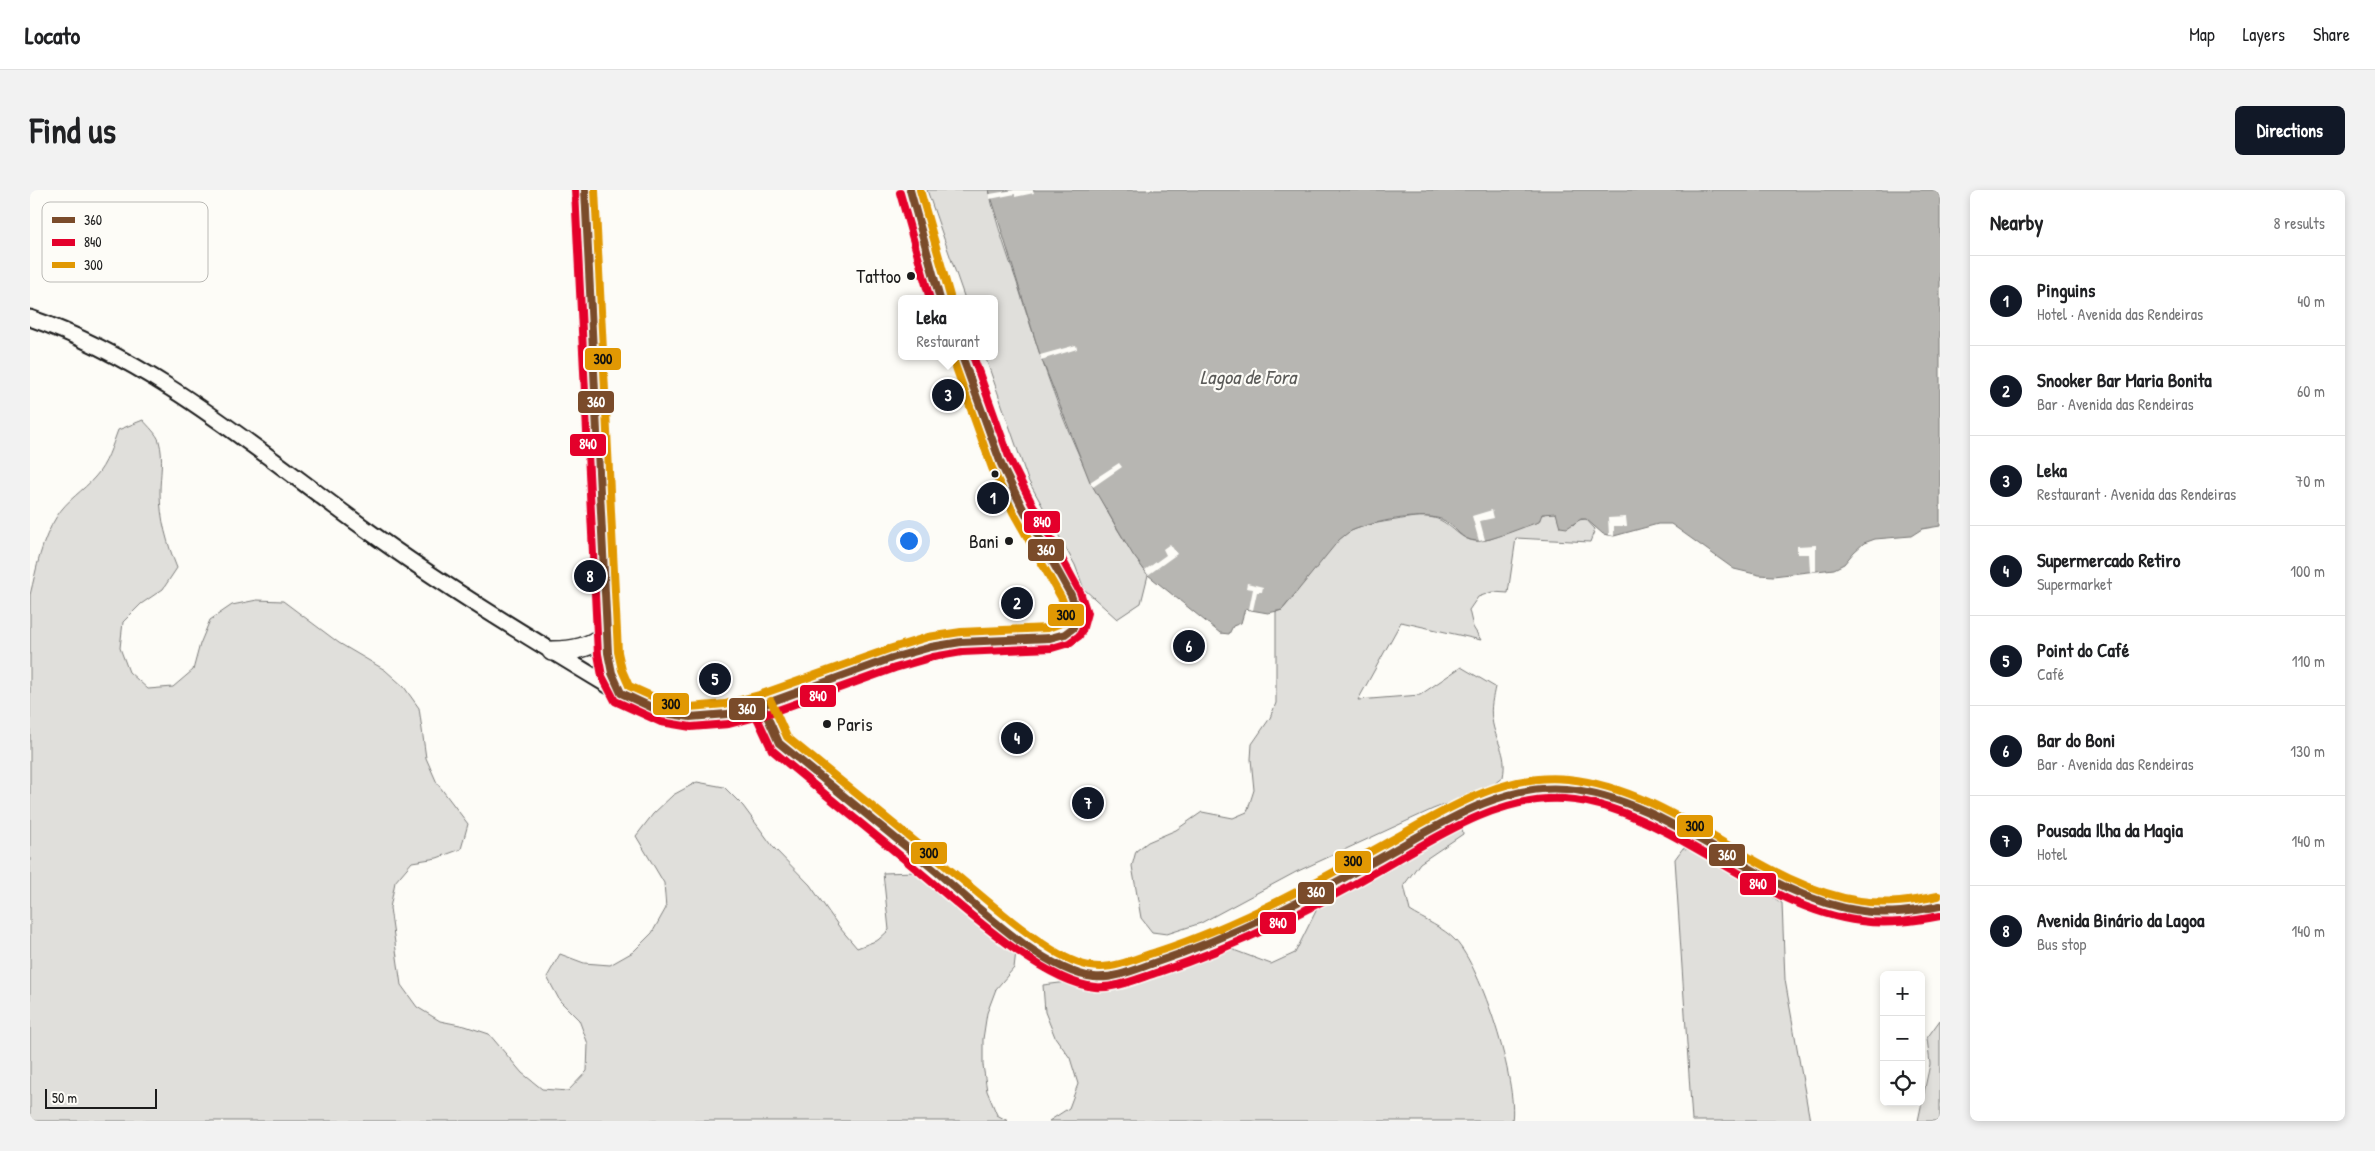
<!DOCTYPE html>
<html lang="en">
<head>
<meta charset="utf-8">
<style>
	:root { --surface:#fff; --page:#f2f2f2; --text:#202124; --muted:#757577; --line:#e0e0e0; --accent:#111827 }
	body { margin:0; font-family:"Patrick Hand",sans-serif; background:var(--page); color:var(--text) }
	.controls { position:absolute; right:15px; bottom:15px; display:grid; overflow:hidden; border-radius:8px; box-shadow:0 2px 8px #0003 }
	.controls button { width:45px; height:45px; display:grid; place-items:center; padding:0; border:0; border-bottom:1px solid var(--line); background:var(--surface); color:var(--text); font:25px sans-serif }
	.scale { position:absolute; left:15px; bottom:12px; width:112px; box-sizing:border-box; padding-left:5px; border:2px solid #1c1c1c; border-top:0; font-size:14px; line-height:18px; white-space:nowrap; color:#1c1c1c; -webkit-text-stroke:4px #fdfcf7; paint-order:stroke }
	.you { position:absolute; left:878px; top:350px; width:18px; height:18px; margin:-12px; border:4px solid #fff; border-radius:50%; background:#1a73e8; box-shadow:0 0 0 8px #1a73e833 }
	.badge { display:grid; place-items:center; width:32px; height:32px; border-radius:50%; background:var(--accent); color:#fff; font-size:16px; font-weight:700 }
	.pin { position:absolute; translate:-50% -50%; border:2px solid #fff; box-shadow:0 1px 5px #0006 }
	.popup { position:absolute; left:868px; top:105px; width:100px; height:65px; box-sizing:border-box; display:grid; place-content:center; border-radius:8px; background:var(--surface); filter:drop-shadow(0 1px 4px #0005); font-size:16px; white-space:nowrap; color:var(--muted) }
	.popup b { font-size:19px; color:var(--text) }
	.popup::after { content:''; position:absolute; left:50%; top:100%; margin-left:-10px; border:10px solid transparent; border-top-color:var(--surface) }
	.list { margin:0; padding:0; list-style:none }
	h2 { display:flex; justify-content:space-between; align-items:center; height:65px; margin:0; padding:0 20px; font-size:21px }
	h2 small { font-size:16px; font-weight:400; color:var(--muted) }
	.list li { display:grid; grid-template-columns:32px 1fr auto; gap:15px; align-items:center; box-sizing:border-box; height:90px; padding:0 20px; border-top:1px solid var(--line) }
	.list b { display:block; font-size:19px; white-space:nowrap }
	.list p { margin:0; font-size:16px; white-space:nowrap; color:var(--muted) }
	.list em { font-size:16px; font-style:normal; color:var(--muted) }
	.icon { flex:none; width:28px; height:28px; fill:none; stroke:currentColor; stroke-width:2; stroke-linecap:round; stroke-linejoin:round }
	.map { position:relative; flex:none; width:1910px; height:931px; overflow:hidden; border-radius:8px }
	header { display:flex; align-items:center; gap:30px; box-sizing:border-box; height:70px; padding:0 25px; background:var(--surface); border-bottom:1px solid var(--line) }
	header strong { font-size:24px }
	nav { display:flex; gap:28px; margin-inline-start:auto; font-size:18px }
	.intro { display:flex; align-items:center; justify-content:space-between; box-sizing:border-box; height:120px; padding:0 30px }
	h1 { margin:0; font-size:35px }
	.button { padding:12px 22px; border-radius:8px; background:var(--accent); color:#fff; font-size:18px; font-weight:700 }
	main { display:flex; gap:30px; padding:0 30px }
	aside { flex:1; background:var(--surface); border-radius:8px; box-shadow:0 2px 8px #0003 }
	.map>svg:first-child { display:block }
	.green { fill:#e0dfdb; stroke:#7e7e7c }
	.water { fill:#b7b6b2; stroke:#797876 }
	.pier { fill:#fdfcf7 }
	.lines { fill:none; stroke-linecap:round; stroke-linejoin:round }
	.tertiary-casing { stroke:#1c1c1c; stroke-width:19 }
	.primary-casing { stroke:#1c1c1c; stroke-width:22 }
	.tertiary { stroke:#fdfcf7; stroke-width:15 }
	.primary { stroke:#fdfcf7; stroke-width:19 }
	.bus-1-casing { stroke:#fdfcf7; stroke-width:11 }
	.bus-2-casing { stroke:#fdfcf7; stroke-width:11 }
	.bus-3-casing { stroke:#fdfcf7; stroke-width:11 }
	.bus-1 { stroke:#7a4b2a; stroke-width:8 }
	.bus-2 { stroke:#e4002b; stroke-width:8 }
	.bus-3 { stroke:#e19803; stroke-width:8 }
	.poi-dot { fill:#1c1c1c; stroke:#fdfcf7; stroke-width:2 }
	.labels { text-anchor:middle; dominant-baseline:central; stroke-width:4.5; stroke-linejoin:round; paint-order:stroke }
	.poi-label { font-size:19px; fill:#1c1c1c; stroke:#fdfcf7; text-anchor:end }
	.water-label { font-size:20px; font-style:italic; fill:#5a5a58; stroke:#fdfcf7 }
	.key { fill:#fdfcf7; stroke:#bab9b5; stroke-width:1 }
	.key-label { font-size:14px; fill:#1c1c1c }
	.line-badge { stroke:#fdfcf7; stroke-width:2 }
	.badge-label { font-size:14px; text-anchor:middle; font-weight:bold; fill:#fff }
	.pale-badge-label { font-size:14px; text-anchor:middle; font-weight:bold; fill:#111 }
</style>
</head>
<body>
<header>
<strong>Locato</strong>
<nav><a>Map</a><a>Layers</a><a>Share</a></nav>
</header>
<div class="intro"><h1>Find us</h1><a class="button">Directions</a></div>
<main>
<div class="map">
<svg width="1910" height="931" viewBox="0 0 1910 931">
	<rect width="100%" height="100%" fill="#fdfcf7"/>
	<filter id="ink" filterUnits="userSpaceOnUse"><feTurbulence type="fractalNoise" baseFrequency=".02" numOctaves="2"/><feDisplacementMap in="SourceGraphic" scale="10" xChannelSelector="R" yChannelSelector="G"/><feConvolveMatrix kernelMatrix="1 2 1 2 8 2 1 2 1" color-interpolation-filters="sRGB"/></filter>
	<g filter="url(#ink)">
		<path class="green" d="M897,0H959C966,35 979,68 990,102C1021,202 1055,300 1118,385L1111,413L1087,429L1054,399L1045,375L998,290L955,166H964V109H935Z
			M113,230C118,236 127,244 129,251C134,268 130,286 130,302C130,329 137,353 147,378L133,399L111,414L93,432L90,458L99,482L118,499L143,497L163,480L170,454L180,430L202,415L227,410L253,411L309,453L355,480L374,497L389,518L396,568L407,593L438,634L431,659L407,668L382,672L365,692L360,718L371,795L387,817L410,831L435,836L459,844L492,883L512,899L538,901L557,881L558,854L549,830L530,811L517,787L530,764L554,773L580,775L603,762L622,743L636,718L634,693L606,646L623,624L643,605L667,592L694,597L713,616L744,658L780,695L810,738L827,758L848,750L859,740L853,683L886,682L958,743L986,761L984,778L966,799L957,823L953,849V875L957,901L967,925L978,931H0V405C7,377 11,351 27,326C37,310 53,301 65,287C77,274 82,256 88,240Z
			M1524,322L1543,335L1548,330L1556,329L1565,339L1560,352L1486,348L1478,403L1462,402L1448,407L1439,420L1443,437L1451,450L1371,432L1328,510L1390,505L1431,477L1465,497C1463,507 1460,518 1462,529C1465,552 1478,562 1473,587L1459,598L1403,619L1266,682L1171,733L1137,744L1122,742L1111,728L1102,676L1106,661L1118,652L1146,640L1172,622L1203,628L1217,622L1224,600L1221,569L1222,554L1240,528L1246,513V422L1252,420L1259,412C1272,395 1303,349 1321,341C1335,335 1351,332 1366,330C1378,328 1392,325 1404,328C1422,332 1430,353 1450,351C1477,348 1498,325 1524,322Z
			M1432,636L1433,644L1390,673L1374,695L1380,721C1394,730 1414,738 1425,750C1452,778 1488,893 1482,931H1019L1039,918L1048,894L1040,868L1025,847L1015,822L1013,795L1038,792L1062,799L1114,791L1193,756L1241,774L1265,763L1289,715L1373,665L1420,640Z
			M1653,658L1677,667L1752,713L1755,790L1780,931H1662L1645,669Z
			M1910,830V931H1888L1900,874L1897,848Z"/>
		<path class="water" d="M959,0H1910V336L1892,339L1881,346L1845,349L1834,353L1824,362L1814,374L1804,379L1743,386L1729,385L1704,379L1641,334H1628L1584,346L1573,344L1556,329H1551L1537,338L1530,337L1526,323L1512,324L1509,332C1494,336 1460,352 1447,351C1430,350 1427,338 1415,331C1397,320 1341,332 1321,341C1317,343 1313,347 1309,350L1252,420L1238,423L1215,419L1211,433L1203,436L1199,444L1190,443L1118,385L1103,365L1060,292L1010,165Z"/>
		<path class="pier" d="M984,0H1003L1004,3L985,7V4L960,9V4Z
			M1046,155L1047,159L1011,170L1010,165Z
			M1089,273L1092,277L1063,297L1060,292Z
			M1462,320L1464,328L1450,331L1455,350L1449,351L1442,326Z
			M1596,327L1597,336H1584V346L1579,345L1578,328Z
			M1140,354L1147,364L1118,385L1115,380L1136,365L1133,359Z
			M1786,355V381L1780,382L1779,364H1767V356Z
			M1217,393L1233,397L1232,402H1227L1223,420L1219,419L1223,399L1216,398Z"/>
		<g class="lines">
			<defs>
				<path id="tertiary" d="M0,128C127,172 230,263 337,340C418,399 505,451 591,503"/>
				<path id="primary" d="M555,0L578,463L582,483L591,503L634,523L660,527L697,524L732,515L862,468L901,457L931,452L1020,448L1035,444L1043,438L1047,422L1041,405L992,317L971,274L932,166
					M880,0L910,109
					M522,461C543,461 560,458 576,444
					M732,515L749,553L976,739C1003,759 1030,782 1065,787C1081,789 1122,773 1139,768C1199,746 1259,720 1315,688C1358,664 1400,638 1446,618C1460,613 1474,605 1489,602C1612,576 1705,695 1819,719C1850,726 1879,722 1910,716"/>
			</defs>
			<use href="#tertiary" class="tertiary-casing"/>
			<use href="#primary" class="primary-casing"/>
			<use href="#tertiary" class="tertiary"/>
			<use href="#primary" class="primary"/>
			<defs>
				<path id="bus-1" d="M555,0L578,463L582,483L591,503L634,523L660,527L697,524L732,515L862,468L901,457L931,452L1020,448L1035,444L1043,438L1047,422L1041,405L992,317L971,274L932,166
					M880,0L910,109
					M732,515L749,553C800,595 851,636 902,678C942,711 1012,781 1064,787C1083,789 1104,780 1121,774C1205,746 1283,706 1359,663C1412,633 1473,593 1536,599C1646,609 1724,706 1832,721C1858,725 1884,721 1910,716"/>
				<path id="bus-2" d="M545,0L568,464L572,486L585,511L631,532L661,537L699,534L734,525L865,478L903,467L932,462L1022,458L1039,453L1049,446L1052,441L1057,423L1050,402L1001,312L980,270L943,166
					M870,3L900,109
					M723,519L742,560C789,600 837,638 885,678C928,713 1011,792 1065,797C1086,799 1109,788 1129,782C1207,756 1280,720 1351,679C1405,648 1468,605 1534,609C1569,611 1603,625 1634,641C1697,673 1759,722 1831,731C1858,735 1884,731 1910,726"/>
				<path id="bus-3" d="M565,0L588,462L592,480L599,496L637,513L660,517L695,514L729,505L859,459L898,447L931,442L1018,438L1034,432L1037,422L1032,409L983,322L962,278L923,169
					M890,0L920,106
					M741,511L757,547C811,591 865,635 919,679C952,706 985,736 1021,759C1035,768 1053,777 1070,777C1089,777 1109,767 1126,762C1212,734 1289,691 1367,647C1418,618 1477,582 1538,589C1649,601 1726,695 1830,711C1857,715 1883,711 1908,706"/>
			</defs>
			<use href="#bus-1" class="bus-1-casing"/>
			<use href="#bus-2" class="bus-2-casing"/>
			<use href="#bus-3" class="bus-3-casing"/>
			<use href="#bus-1" class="bus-1"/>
			<use href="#bus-2" class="bus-2"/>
			<use href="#bus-3" class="bus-3"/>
		</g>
	</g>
	<g class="poi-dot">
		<circle cx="881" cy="86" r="5"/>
		<circle cx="965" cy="284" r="4.5"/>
		<circle cx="979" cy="351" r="5"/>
		<circle cx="797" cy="534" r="5"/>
	</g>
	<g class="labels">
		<g class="poi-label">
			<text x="871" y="86">Tattoo</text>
			<text x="969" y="351">Bani</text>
			<text x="807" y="534" text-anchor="start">Paris</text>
		</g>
		<g class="water-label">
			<text x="1218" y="186">Lagoa de Fora</text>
		</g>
	</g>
	<rect x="12" y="12" width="166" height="80" rx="8" class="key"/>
	<rect x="22" y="27" width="23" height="6" fill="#7a4b2a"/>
	<rect x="22" y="49" width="23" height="7" fill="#e4002b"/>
	<rect x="22" y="72" width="23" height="6" fill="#e19803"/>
	<g class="key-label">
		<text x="54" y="35">360</text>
		<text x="54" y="57">840</text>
		<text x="54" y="80">300</text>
	</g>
	<g class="line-badge">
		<rect x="554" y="157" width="38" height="24" rx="5" fill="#e19803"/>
		<rect x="547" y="200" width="38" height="24" rx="5" fill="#7a4b2a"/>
		<rect x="539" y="243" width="38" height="24" rx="5" fill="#e4002b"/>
		<rect x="993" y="320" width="38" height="24" rx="5" fill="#e4002b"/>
		<rect x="997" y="348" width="38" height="24" rx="5" fill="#7a4b2a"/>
		<rect x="1017" y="413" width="38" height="24" rx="5" fill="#e19803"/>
		<rect x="769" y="494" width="38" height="24" rx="5" fill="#e4002b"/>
		<rect x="622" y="502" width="38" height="24" rx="5" fill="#e19803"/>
		<rect x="698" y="507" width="38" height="24" rx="5" fill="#7a4b2a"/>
		<rect x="1646" y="624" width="38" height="24" rx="5" fill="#e19803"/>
		<rect x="880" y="651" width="38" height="24" rx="5" fill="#e19803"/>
		<rect x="1678" y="653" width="38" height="24" rx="5" fill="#7a4b2a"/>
		<rect x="1304" y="660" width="38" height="24" rx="5" fill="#e19803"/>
		<rect x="1709" y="682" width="38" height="24" rx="5" fill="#e4002b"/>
		<rect x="1267" y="691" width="38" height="24" rx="5" fill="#7a4b2a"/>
		<rect x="1229" y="721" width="38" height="24" rx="5" fill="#e4002b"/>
	</g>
	<g class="badge-label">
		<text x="566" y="217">360</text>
		<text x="558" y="259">840</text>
		<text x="1012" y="337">840</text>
		<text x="1016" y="365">360</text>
		<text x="788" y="511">840</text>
		<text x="717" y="524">360</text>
		<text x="1697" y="670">360</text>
		<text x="1728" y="699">840</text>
		<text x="1286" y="707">360</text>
		<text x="1248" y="738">840</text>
	</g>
	<g class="pale-badge-label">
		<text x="573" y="174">300</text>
		<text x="1036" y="430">300</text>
		<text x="641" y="519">300</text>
		<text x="1665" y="641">300</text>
		<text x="899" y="668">300</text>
		<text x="1323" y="676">300</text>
	</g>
</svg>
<div class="controls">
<button>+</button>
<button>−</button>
<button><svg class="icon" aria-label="locate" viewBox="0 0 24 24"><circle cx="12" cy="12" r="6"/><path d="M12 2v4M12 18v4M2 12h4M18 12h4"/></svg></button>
</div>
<div class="scale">50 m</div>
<div class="you"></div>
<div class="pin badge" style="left:963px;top:308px">1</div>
<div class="pin badge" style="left:987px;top:413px">2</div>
<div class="pin badge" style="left:918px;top:205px">3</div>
<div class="popup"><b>Leka</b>Restaurant</div>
<div class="pin badge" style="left:987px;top:548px">4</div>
<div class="pin badge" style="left:685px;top:489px">5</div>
<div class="pin badge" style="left:1159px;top:456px">6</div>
<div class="pin badge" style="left:1058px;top:613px">7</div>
<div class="pin badge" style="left:560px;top:386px">8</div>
</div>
<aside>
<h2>Nearby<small>8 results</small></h2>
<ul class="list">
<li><span class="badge">1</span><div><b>Pinguins</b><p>Hotel · Avenida das Rendeiras</p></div><em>40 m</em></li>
<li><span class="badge">2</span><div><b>Snooker Bar Maria Bonita</b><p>Bar · Avenida das Rendeiras</p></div><em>60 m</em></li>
<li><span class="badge">3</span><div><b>Leka</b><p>Restaurant · Avenida das Rendeiras</p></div><em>70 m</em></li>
<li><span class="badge">4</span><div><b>Supermercado Retiro</b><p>Supermarket</p></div><em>100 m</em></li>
<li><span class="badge">5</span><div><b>Point do Café</b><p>Café</p></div><em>110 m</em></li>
<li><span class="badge">6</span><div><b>Bar do Boni</b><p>Bar · Avenida das Rendeiras</p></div><em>130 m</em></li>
<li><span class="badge">7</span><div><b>Pousada Ilha da Magia</b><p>Hotel</p></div><em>140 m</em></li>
<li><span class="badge">8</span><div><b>Avenida Binário da Lagoa</b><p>Bus stop</p></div><em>140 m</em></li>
</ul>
</aside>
</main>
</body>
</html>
